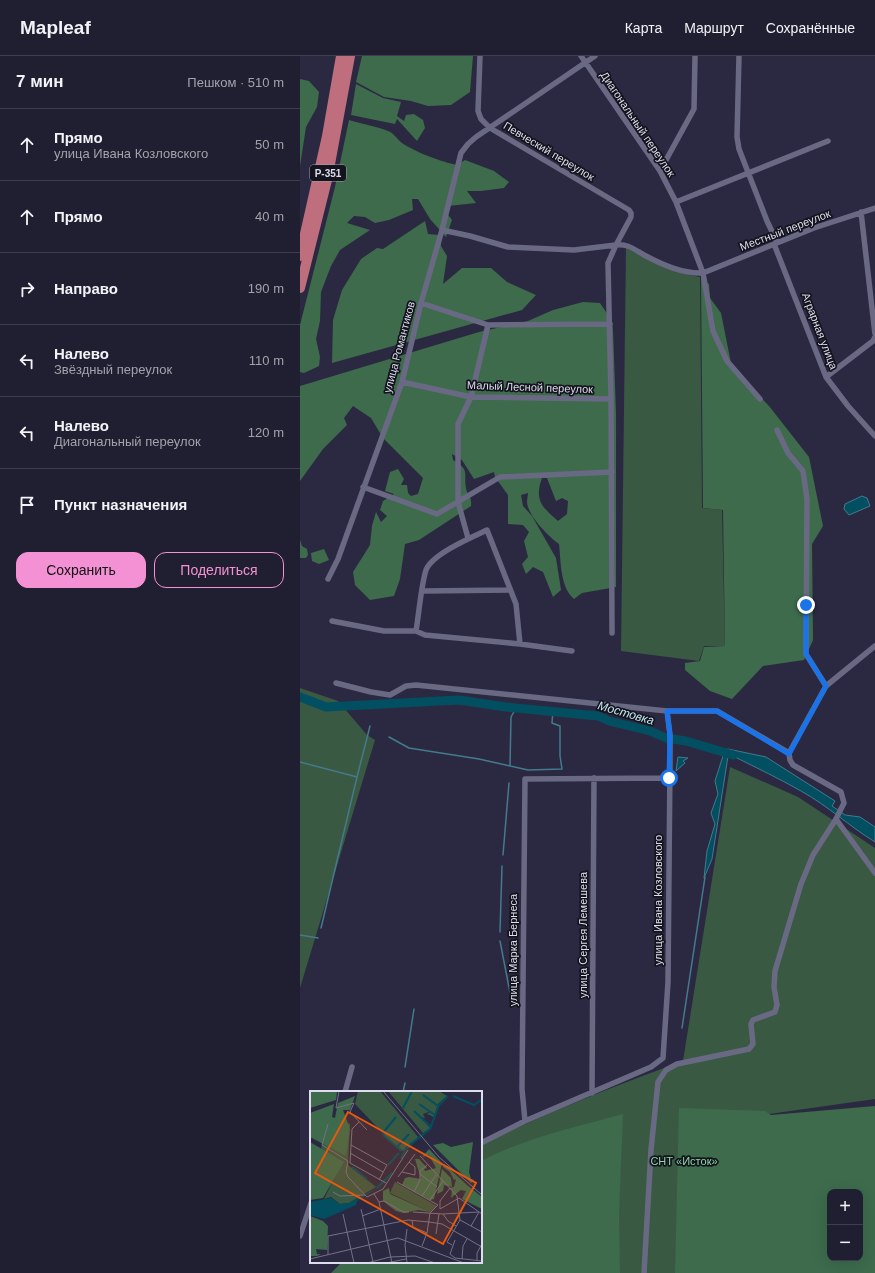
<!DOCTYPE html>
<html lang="ru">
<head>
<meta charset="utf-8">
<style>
	:root { --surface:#201f31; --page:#282739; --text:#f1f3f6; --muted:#a2a2ab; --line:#3d3d4d; --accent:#f491d4 }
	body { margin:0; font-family:Helvetica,sans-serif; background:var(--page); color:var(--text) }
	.controls { position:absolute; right:12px; bottom:12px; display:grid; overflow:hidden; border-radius:8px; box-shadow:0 4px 16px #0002 }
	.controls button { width:36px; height:36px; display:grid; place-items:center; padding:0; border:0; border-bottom:1px solid var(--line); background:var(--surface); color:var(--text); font:20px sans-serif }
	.stop { position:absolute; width:12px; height:12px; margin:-9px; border:3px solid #1a73e8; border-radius:50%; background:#fff }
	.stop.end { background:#1a73e8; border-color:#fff; box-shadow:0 1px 4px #0008 }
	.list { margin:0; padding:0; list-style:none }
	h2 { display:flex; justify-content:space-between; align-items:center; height:52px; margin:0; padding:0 16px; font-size:17px }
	h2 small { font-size:13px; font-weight:400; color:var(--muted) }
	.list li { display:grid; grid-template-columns:26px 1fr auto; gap:12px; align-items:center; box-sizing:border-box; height:72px; padding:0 16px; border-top:1px solid var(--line) }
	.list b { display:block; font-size:15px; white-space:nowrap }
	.list p { margin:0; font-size:13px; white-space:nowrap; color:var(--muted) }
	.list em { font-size:13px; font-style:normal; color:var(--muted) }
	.actions { display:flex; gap:8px; padding:12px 16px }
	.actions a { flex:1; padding:9px 0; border:1px solid var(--accent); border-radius:12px; text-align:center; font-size:14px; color:var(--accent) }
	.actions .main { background:var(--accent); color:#111 }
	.icon { flex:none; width:22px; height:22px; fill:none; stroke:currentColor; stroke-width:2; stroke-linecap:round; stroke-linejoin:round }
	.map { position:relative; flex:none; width:575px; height:1217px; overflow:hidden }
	header { display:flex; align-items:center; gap:24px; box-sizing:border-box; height:56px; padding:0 20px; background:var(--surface); border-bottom:1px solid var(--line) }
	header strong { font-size:19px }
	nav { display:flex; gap:22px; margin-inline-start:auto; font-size:14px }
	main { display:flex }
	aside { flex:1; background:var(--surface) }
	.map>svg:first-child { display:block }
	.green { fill:#395943 }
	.forest { fill:#3d6b4c; fill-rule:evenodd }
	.water { fill:#024f62; stroke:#447a8c }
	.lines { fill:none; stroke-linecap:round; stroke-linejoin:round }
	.stream { stroke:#447a8c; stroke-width:1.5 }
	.river { stroke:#024f62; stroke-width:9 }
	.street { stroke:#6a6984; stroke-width:5.5 }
	.highway { stroke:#be6e7d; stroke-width:10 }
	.route { stroke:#1a73e8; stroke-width:5 }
	.labels { text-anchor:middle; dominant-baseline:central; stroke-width:3.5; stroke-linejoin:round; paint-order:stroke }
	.shield { fill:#14141e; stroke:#a1a1af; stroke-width:1 }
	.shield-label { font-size:10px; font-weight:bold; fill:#dedded }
	.street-label { font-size:11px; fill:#dedded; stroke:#14141e }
	.park-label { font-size:11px; fill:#8dd6a4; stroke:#14141e }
	.water-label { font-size:12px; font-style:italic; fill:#c6eaf6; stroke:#14141e }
	.inset-river { fill:none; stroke:#024f62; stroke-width:2 }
	.inset-road { fill:none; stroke:#737186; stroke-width:1 }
	.view { fill:#e8590c; fill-opacity:0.15; stroke:#e8590c; stroke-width:2 }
	.inset-edge { fill:none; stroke:#dedded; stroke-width:2 }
</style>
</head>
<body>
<header>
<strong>Mapleaf</strong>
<nav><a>Карта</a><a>Маршрут</a><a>Сохранённые</a></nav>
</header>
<main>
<aside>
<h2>7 мин<small>Пешком · 510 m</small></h2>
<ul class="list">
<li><svg class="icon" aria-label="ahead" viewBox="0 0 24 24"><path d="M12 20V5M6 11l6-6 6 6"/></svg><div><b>Прямо</b><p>улица Ивана Козловского</p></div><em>50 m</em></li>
<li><svg class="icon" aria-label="ahead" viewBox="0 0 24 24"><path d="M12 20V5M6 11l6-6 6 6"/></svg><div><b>Прямо</b></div><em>40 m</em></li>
<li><svg class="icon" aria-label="right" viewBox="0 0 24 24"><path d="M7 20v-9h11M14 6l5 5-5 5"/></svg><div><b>Направо</b></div><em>190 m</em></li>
<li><svg class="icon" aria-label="left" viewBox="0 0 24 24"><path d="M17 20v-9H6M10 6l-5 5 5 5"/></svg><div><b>Налево</b><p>Звёздный переулок</p></div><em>110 m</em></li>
<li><svg class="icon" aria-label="left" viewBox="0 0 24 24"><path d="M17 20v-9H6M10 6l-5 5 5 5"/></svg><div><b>Налево</b><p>Диагональный переулок</p></div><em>120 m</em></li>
<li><svg class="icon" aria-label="arrive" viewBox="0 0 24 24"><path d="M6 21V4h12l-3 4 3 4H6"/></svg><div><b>Пункт назначения</b></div></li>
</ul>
<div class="actions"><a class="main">Сохранить</a><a>Поделиться</a></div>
</aside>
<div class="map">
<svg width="575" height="1217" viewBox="0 0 575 1217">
	<rect width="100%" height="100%" fill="#2b2941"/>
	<path class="green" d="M326,192C353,206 370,216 400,221L402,452L422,454L425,590H404L399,605L321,595Z
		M0,632L38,645L67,679L75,684L0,932Z
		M430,711L498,741L575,792V1043L469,1058L377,1217H88L181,1206V1089C246,1057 314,1030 383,1005Z"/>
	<path class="forest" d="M62,0H173L170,36L151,49L128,50L111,45L84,41L56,26Z
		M0,23L9,25L19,36L17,51L6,71L0,110Z
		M56,28L83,42L101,46L97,60L104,65L106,59L114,58L123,64L125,72L117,85L97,63L95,68L51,59Z
		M49,64C62,68 76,70 88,75C94,77 98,84 102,87C115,96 142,106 157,109L165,104L194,115L209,126L204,132L181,135H167L176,147L148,150L145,155L152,164L146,181L130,163L118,143H112L113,154L89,164L75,167L65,161L54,160L47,167L70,174L40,194L31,210L21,236L20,265L16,283L20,301L19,310L4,317L0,316V269L35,131Z
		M125,165L128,178L139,179L141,190L147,200L143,228L162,212H191L207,226L236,239L222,254L32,307L33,264L42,234L61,203L77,192L83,193Z
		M401,222L409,228L410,242L421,257L432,312L469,350L509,401L523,470L512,488L513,584L504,604L463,610L432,643L410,635L385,614V607L400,605L404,591L425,590L423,454L403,452Z
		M283,246L300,247L312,265L313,274L316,357V531L282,537L274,543C260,531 261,506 259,488C248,480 228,460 227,446C227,443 228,439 228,437L221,439L223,450L232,460L256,502L261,534L253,541L243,516L233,511L226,518L222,508L228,501L224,485L229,476L223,469L208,468V439L195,421L194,416L174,423L162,404L152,398L153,404C171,415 163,416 166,432C167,440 172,438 171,450L119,484L105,488L100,523L94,540L70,544L55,529L53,516L70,489L72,470L76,456L81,466L87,460L80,454L83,445L94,438L85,435L90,416L98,413L104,423L101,429H107L108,437L111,440L118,438L123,422L83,382L71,362L53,350L44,362L47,369L23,393L0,425V330L179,276L228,265L253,254ZM242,422H247L256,445L262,442L268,445L267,458L258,465C242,451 234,444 242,422Z
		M0,484L2,490L7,493L8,499L6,502H0Z
		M24,493L29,504L19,508L12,505L11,497Z
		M575,1050V1217H375L379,1052L465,1055L471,1059ZM530,1136H560V1202H530Z
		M323,1058L319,1159L320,1217H31L42,1206H181V1105C225,1082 276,1071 323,1058Z"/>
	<path class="water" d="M562,440L567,442L570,450L549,459L544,453L545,448Z
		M428,693L466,701L535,745L532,750L545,759L560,761L575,771V786C549,770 528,750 501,735C480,723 457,712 435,701L428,700L412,803L404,822L407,795L415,768L411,757L418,738L415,725L423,700L421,696Z
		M378,701L388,702L383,705L385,707L376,715Z"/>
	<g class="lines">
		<path class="stream" d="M89,681L109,692L179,703L228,714L262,713L260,700V670L252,667L253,655
			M0,706L57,721L70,670
			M210,710L211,661L216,652
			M203,799L209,727
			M21,872L57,721
			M200,876L202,810
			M0,879L18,882
			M200,885L212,947
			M382,972L405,821
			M105,1011L114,953
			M103,1036L105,1027"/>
		<path class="river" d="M0,641L26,651L159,644L206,651L298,660L309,665L350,675L366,682L386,685L433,699"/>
		<path class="street" d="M281,0L360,115L376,146L403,217L413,275L427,305L460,343
			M439,0L437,81L439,93L467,165L477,186
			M360,115L394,53L395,0
			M376,146L528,85
			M561,156L575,278
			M142,174L170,180L208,191L274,194L316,189L331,161V157L329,154L190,72L181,63L178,55L180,0
			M474,188L526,321L548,350L575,380
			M121,247L188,269L310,268
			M526,321L573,285L575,281
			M102,326L171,341L311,343
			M477,374L488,397L503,415L507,443L506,598L526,630
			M63,431L137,458L200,421L312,416
			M168,482L158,446V368L171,341L188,269
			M28,523L38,503L102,326L121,247L142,174L161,97L168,88L176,81L295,0
			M123,535L210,534
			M32,565L84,575H116L125,579L220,588L272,595
			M116,575C119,557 121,530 126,514C132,498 172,481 187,474L216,548L220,588
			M312,577L311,343L308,207L316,189C327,187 335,194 344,199C363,209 383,218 403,217L514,172L575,152
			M36,627L71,636L90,639L106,630L116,629L367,655H417L489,697
			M489,697L526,630L575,590
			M536,763L575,817
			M45,1036L52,1011
			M292,1037L294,722
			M225,1065L222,1033L225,723L369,722
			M181,1087L225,1065L351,1011L363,1002L368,926L370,707V679L367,655
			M0,1180L11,1147
			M344,1217L351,1094L358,1026L366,1014L377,1008L449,993L453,988L451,968L453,964L475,956L477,949L474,931L475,915L501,828L513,799L536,763L544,747L541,736L493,709L490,704L489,697"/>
		<path class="highway" d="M0,200L27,80L41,0
			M0,232L27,124L50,0"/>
	</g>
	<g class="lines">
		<path class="route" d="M369,722L370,679L367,655H417L489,698L526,630L506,598V549"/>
	</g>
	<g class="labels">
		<rect class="shield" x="10" y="109" width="36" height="16" rx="3"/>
		<g class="shield-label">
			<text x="28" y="117">Р-351</text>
		</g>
		<g class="street-label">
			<text transform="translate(338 68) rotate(56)">Диагональный переулок</text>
			<text transform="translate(249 95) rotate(31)">Певческий переулок</text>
			<text transform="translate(485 174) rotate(-21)">Местный переулок</text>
			<text transform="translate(520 275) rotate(69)">Аграрная улица</text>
			<text transform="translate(99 291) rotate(-75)">улица Романтиков</text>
			<text transform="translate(230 331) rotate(2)">Малый Лесной переулок</text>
			<text transform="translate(358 844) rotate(-90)">улица Ивана Козловского</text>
			<text transform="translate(283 879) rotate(-90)">улица Сергея Лемешева</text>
			<text transform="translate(213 894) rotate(-90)">улица Марка Бернеса</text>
		</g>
		<g class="park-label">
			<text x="384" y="1105">СНТ «Исток»</text>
		</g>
		<g class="water-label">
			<text transform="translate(326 657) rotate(16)">Мостовка</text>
		</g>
	</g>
	<g transform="translate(10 1035)">
		<rect width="172" height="172" fill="#2b2941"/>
		<path d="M48,0H70L109,47L96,59L90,60L45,13ZM78,0H129L137,5L128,13L124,26L117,23L122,20L113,23L115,27L110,26L120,37L113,42ZM19,26L40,33L38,74L66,96L39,112L30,113L21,106L14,108L28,80L11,58ZM85,91L127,115L120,121L80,102Z" fill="#395943"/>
		<path d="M0,0H27L26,9L0,17ZM45,5L40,19H33L40,38L36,65L0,46V22L24,13L22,26L25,27L28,12ZM0,51L34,71L13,107L0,109ZM163,51L159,81L161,88L164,89L161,92L123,54L133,52L141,56ZM119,58L132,72L124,108L120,109L92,94L95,87L99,86L111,88L105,68H109L117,77L114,78L115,80L126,77L119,64L112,66ZM134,73L157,94L141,107L142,99L139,97L144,96L146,88L144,89L140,81L133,76ZM132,78L141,87L142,96L134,94L133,100L127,103ZM157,94L172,106V118L152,108L156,100L150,99ZM79,97L80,103L120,121L108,119L94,122L86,120L73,110V100ZM0,125L13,130L18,135L17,159L6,158L7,163H11L7,165H1L0,158Z" fill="#3d6b4c"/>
		<path d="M56,87L68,97L47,110L46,114L14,128L0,124V111L21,107L30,113L39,112L67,97Z" fill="#024f62"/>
		<path class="inset-river" d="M113,4L128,15M143,5L164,14L171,9M109,13L125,24M93,17L102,0M104,20L121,36M72,43L86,26M73,44L87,56M92,60L87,56L99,43M91,68L96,57L120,38L129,14L138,5M78,74L89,62M42,76L57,88M67,97L82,82"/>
		<path class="inset-road" d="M29,0L26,17L44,12L40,21L57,39M73,0L129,66L172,104M49,31L42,38L40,72L76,92M18,33L12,54L38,70L36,81L38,86L57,106L73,98L98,59M41,54L77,74L69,89M40,62L73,81M110,65L147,105L150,129L137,151L142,154M92,81L105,84V76L99,71M110,83L127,96M88,86L105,63M87,91L128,114L120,122L117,142L112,155M140,97L130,110V118L149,107L172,123M23,101L30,105L55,104M104,101L110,89V80L117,74M64,103L69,111L82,172M112,105L126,84M120,109L133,90M69,111L74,110L93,121H99M51,118L63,171M103,121L133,123L168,121M33,123L44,172M133,123L138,130L146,135M52,125L71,118M102,129L103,136L117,142M150,129L172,141M119,131L132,133L172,156M161,135L169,121M97,138L95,154L97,172M126,143L129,123M140,163L145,167L172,170M140,163L145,149M18,164V145L98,129L119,131M0,168L88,147L154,172M152,168L153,155L157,148M167,170V162L172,153M57,172L80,166L105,165L125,172M76,172L96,168"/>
		<path class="view" d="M38,21L166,92L133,153L5,82Z"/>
		<rect width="172" height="172" class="inset-edge"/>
	</g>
</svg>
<div class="controls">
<button>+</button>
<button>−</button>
</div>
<div class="stop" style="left:369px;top:722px"></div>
<div class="stop end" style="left:506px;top:549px"></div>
</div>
</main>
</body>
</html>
